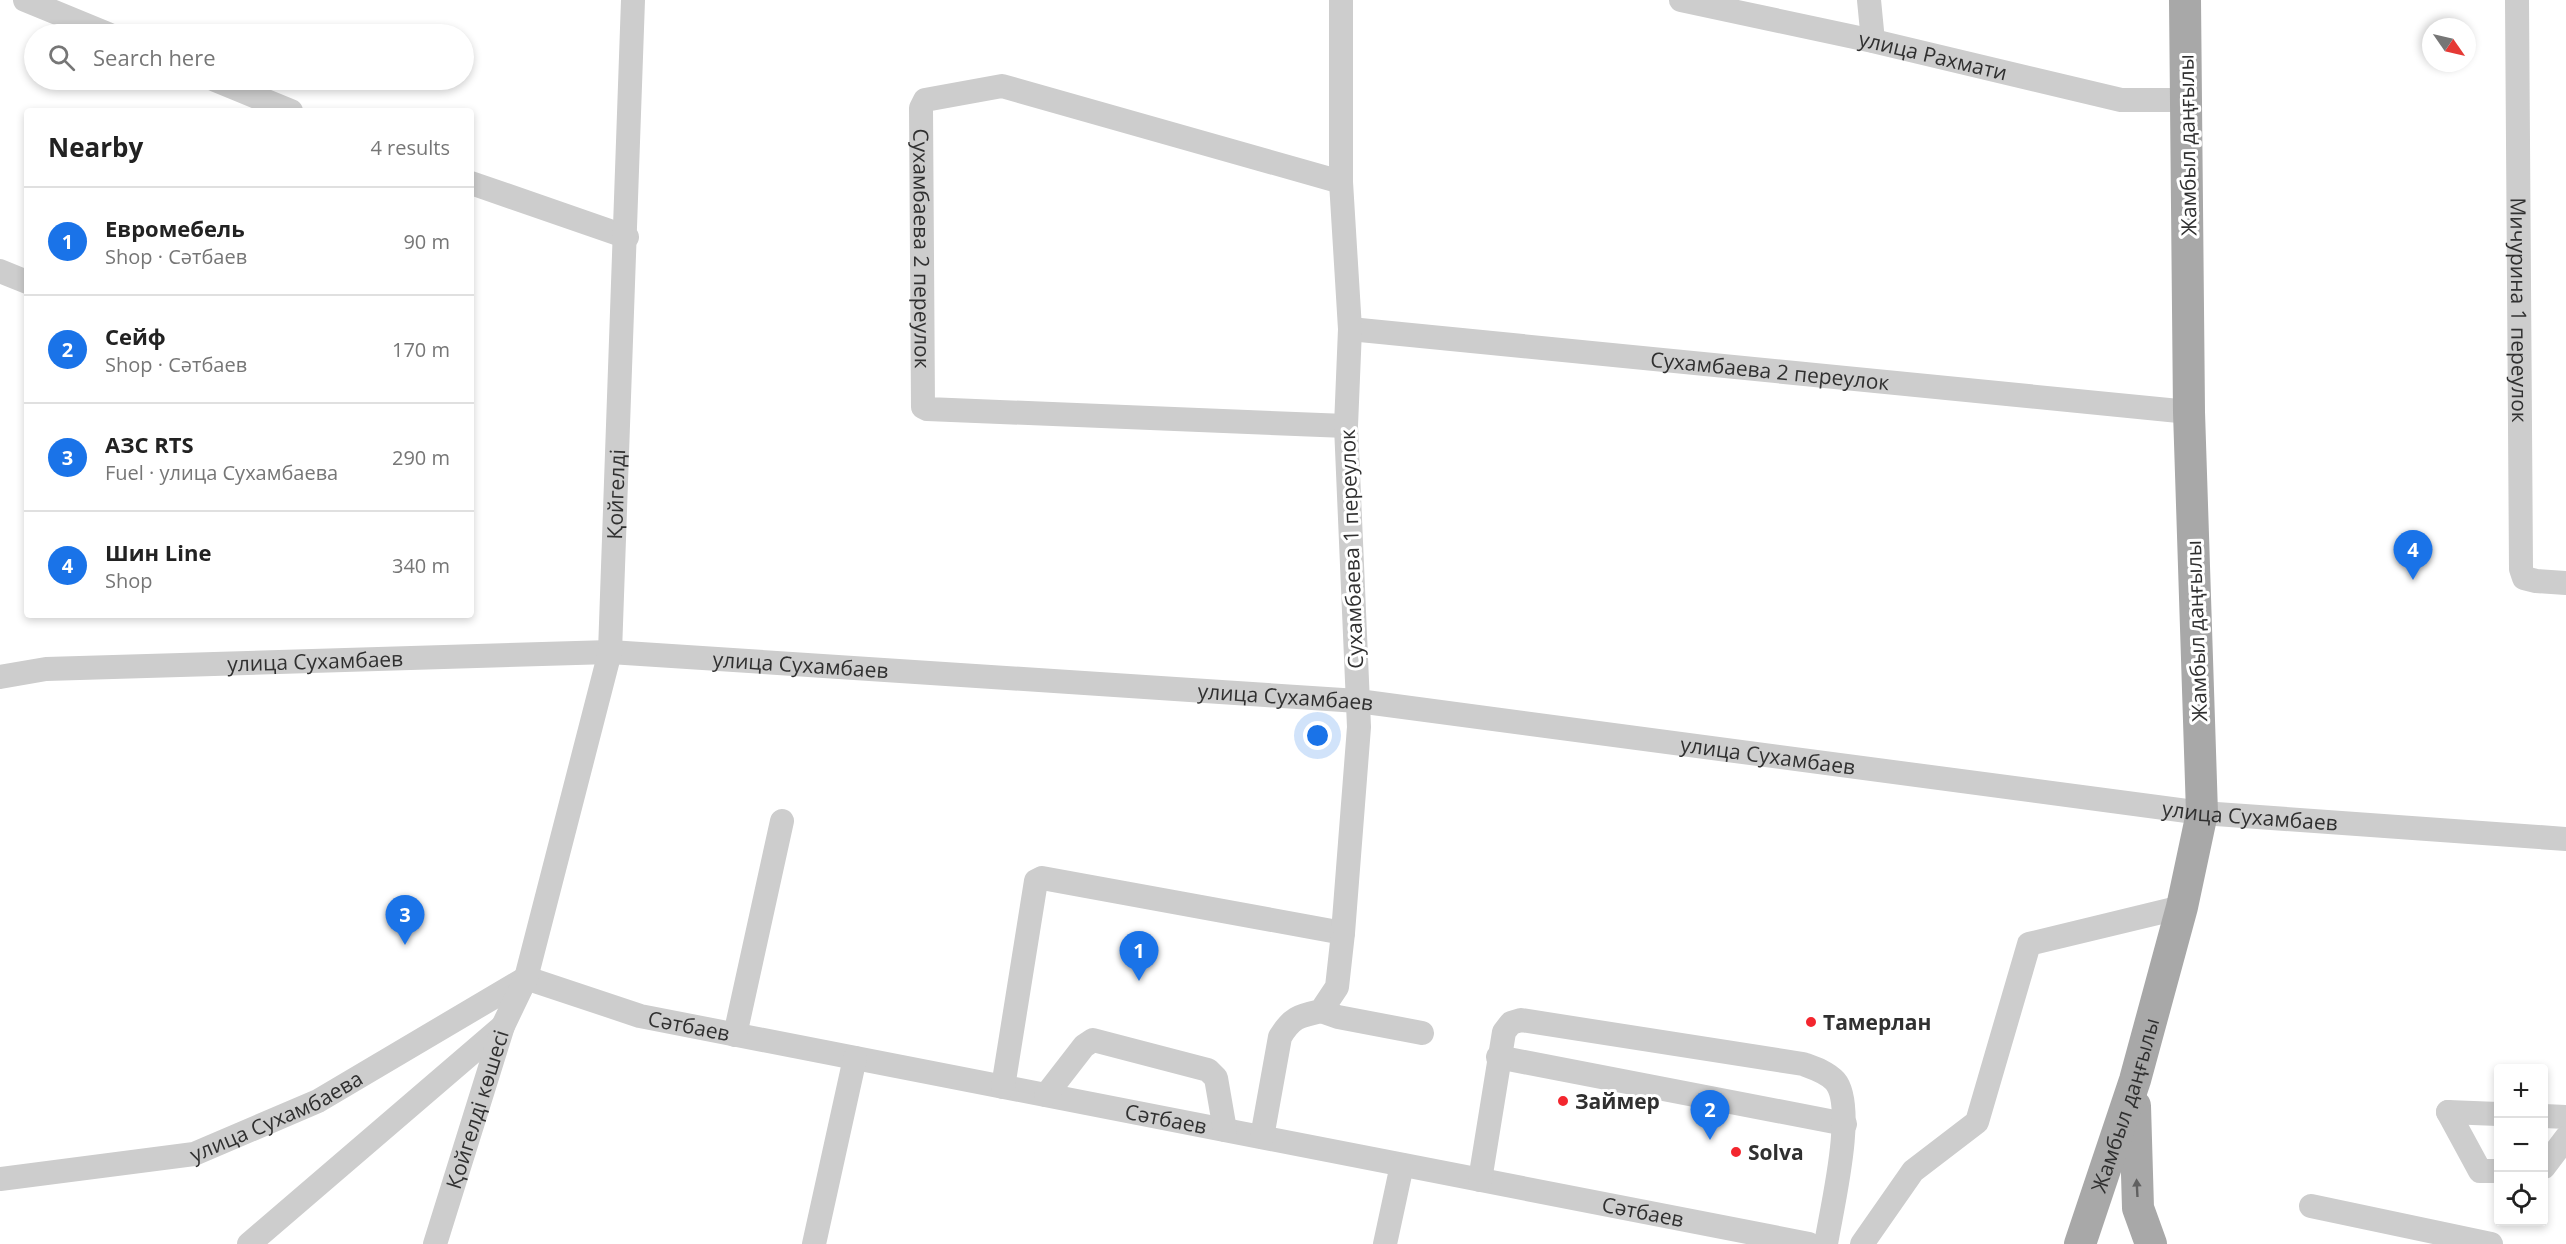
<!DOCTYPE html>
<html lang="en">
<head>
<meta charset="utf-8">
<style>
	:root { --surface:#fff; --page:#f2f2f2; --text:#222; --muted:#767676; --line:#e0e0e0; --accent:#1a73e8 }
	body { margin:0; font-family:"Open Sans",sans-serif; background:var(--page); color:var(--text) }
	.controls { position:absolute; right:18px; bottom:18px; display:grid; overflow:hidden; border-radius:6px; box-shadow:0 3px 9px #0003 }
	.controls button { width:54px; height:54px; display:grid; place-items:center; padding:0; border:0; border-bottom:2px solid var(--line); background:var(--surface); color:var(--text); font:30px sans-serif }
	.compass { position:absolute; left:2422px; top:18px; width:54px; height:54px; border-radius:50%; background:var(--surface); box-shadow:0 3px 9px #0003; rotate:124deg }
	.you { position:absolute; left:1318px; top:736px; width:21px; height:21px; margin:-15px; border:4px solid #fff; border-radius:50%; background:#1a73e8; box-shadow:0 0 0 9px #1a73e833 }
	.badge { display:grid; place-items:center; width:39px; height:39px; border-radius:50%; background:var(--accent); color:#fff; font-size:20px; font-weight:700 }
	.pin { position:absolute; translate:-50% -50px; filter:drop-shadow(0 2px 3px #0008) }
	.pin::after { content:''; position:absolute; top:32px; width:21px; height:18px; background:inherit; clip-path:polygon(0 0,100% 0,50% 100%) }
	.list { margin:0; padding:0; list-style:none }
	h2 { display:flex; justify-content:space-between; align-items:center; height:78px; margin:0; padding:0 24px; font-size:26px }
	h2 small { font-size:20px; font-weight:400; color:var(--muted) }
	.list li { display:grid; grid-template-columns:39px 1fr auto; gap:18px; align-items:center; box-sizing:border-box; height:108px; padding:0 24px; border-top:2px solid var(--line) }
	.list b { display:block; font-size:22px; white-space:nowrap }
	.list p { margin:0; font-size:20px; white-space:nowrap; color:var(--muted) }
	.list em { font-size:20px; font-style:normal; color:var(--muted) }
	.icon { flex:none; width:33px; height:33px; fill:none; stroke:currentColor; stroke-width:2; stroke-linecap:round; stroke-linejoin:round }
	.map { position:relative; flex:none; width:2566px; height:1244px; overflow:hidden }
	.search { position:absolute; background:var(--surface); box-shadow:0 3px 9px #0003; left:24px; top:24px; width:450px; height:66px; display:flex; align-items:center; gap:15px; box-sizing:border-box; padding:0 21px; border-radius:33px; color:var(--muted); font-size:22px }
	.panel { position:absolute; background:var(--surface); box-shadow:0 3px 9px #0003; left:24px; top:108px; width:450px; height:510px; border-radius:6px }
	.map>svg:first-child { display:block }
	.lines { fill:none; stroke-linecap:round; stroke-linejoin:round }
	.minor { stroke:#cdcdcd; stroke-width:24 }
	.major { stroke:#a8a8a8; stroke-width:32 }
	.oneway { fill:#606060 }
	.poi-dot { fill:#f3262e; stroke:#fff; stroke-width:2 }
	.labels { text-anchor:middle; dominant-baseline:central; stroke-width:6; stroke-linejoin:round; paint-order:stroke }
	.street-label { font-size:21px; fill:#303030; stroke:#fff }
	.poi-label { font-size:21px; font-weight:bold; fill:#303030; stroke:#fff; text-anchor:start }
</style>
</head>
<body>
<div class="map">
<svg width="2566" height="1244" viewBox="0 0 2566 1244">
	<rect width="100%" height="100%" fill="#fff"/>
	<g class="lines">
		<g class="minor">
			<path d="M25,0L108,34"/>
			<path id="s1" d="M1681,0L1873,41L2121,100H2187"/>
			<path d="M1869,0L1873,41"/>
			<path id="s2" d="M2517,0L2521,569L2524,578L2536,581L2566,583"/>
			<path d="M215,80L291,111"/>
			<path id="s3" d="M1341,182L1002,86L925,100L921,108L923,407L927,409L1346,426"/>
			<path d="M471,183L627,237"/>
			<path d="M0,271L27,282"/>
			<path id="s4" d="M1350,329L2189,412"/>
			<path id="s5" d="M0,677L46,669L610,652L1358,701L2202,813L2566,839"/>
			<path id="s6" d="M526,978L640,1016L1809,1244"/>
			<path d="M1321,1011L1338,1017L1422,1033"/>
			<path d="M735,1035L782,821"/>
			<path d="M1498,1057L1845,1124"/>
			<path d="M1003,1087L1036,881L1042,878L1343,933"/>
			<path d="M1046,1095L1084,1046L1093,1040L1208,1070L1216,1078L1225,1130"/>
			<path d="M2448,1112L2480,1171H2498"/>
			<path d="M2448,1112L2498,1114"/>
			<path d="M2544,1116L2566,1117"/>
			<path d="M1262,1137L1280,1037C1292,1017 1299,1016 1321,1011L1337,987L1343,933L1359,727L1346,426L1350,329L1341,182V0"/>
			<path d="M2544,1167L2566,1138"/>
			<path id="s7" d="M0,1179L194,1154L318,1101L526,978"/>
			<path d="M1480,1180L1504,1032L1511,1023L1521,1020L1803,1064C1814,1068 1827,1072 1835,1081C1857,1106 1831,1211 1826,1244"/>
			<path d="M2311,1206L2491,1244"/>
			<path d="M249,1244L503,1026"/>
			<path id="s8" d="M435,1244L503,1026L526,978L610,652L633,0"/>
			<path d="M814,1244L855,1058"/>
			<path d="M1385,1244L1402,1165"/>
			<path d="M1862,1244L1913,1171L1977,1122L2029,944L2182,907"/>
		</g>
		<g class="major">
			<path d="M2135,1106L2138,1208L2151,1244"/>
			<path id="s9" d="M2080,1244L2135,1080L2182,907L2202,813L2189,412L2185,0"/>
		</g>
	</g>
	<defs><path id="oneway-solid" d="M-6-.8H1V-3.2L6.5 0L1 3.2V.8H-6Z" transform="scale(1.5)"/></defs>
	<use class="oneway" href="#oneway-solid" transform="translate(2137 1188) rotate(-93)"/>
	<g class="poi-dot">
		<circle cx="1811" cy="1022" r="6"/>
		<circle cx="1563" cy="1101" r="6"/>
		<circle cx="1736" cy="1152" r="6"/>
	</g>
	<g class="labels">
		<g class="street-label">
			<text stroke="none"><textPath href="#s1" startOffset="258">улица Рахмати</textPath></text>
			<text transform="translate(2187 145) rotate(-91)">Жамбыл даңғылы</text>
			<text stroke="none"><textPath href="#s3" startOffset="580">Сухамбаева 2 переулок</textPath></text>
			<text stroke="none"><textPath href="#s2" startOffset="310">Мичурина 1 переулок</textPath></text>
			<text stroke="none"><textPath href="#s4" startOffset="422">Сухамбаева 2 переулок</textPath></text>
			<text stroke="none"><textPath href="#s8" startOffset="776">Қойгелді</textPath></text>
			<text transform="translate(1351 549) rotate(-92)">Сухамбаева 1 переулок</text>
			<text transform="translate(2196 631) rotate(-92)">Жамбыл даңғылы</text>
			<text stroke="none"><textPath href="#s5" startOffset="316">улица Сухамбаев</textPath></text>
			<text stroke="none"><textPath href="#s5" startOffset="802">улица Сухамбаев</textPath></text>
			<text stroke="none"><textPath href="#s5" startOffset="1288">улица Сухамбаев</textPath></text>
			<text stroke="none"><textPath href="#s5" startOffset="1774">улица Сухамбаев</textPath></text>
			<text stroke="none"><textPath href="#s5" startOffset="2260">улица Сухамбаев</textPath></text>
			<text stroke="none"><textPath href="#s6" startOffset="170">Сәтбаев</textPath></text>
			<text stroke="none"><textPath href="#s9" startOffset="146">Жамбыл даңғылы</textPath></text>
			<text stroke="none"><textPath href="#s8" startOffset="141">Қойгелді көшесі</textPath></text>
			<text stroke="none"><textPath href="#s7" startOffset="286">улица Сухамбаева</textPath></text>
			<text stroke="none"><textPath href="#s6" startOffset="656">Сәтбаев</textPath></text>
			<text stroke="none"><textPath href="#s6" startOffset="1142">Сәтбаев</textPath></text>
		</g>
		<g class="poi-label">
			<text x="1823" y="1022">Тамерлан</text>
			<text x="1575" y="1101">Займер</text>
			<text x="1748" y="1152">Solva</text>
		</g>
	</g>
</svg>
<div class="controls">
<button>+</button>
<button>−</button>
<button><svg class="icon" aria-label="locate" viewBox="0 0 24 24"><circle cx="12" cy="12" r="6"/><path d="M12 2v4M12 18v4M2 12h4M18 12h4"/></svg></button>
</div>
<svg class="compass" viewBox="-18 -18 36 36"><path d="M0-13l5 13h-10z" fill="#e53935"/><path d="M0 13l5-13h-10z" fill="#767676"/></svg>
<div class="you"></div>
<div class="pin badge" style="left:1139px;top:981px">1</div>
<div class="pin badge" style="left:1710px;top:1140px">2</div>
<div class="pin badge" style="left:405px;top:945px">3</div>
<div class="pin badge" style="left:2413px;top:580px">4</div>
<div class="search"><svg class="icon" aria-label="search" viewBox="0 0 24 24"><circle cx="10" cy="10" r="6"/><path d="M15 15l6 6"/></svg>Search here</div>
<section class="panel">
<h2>Nearby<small>4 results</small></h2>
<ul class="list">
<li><span class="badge">1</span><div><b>Евромебель</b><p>Shop · Сәтбаев</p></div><em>90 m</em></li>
<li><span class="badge">2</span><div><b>Сейф</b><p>Shop · Сәтбаев</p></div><em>170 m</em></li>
<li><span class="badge">3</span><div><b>АЗС RTS</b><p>Fuel · улица Сухамбаева</p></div><em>290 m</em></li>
<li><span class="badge">4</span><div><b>Шин Line</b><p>Shop</p></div><em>340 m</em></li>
</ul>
</section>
</div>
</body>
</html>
